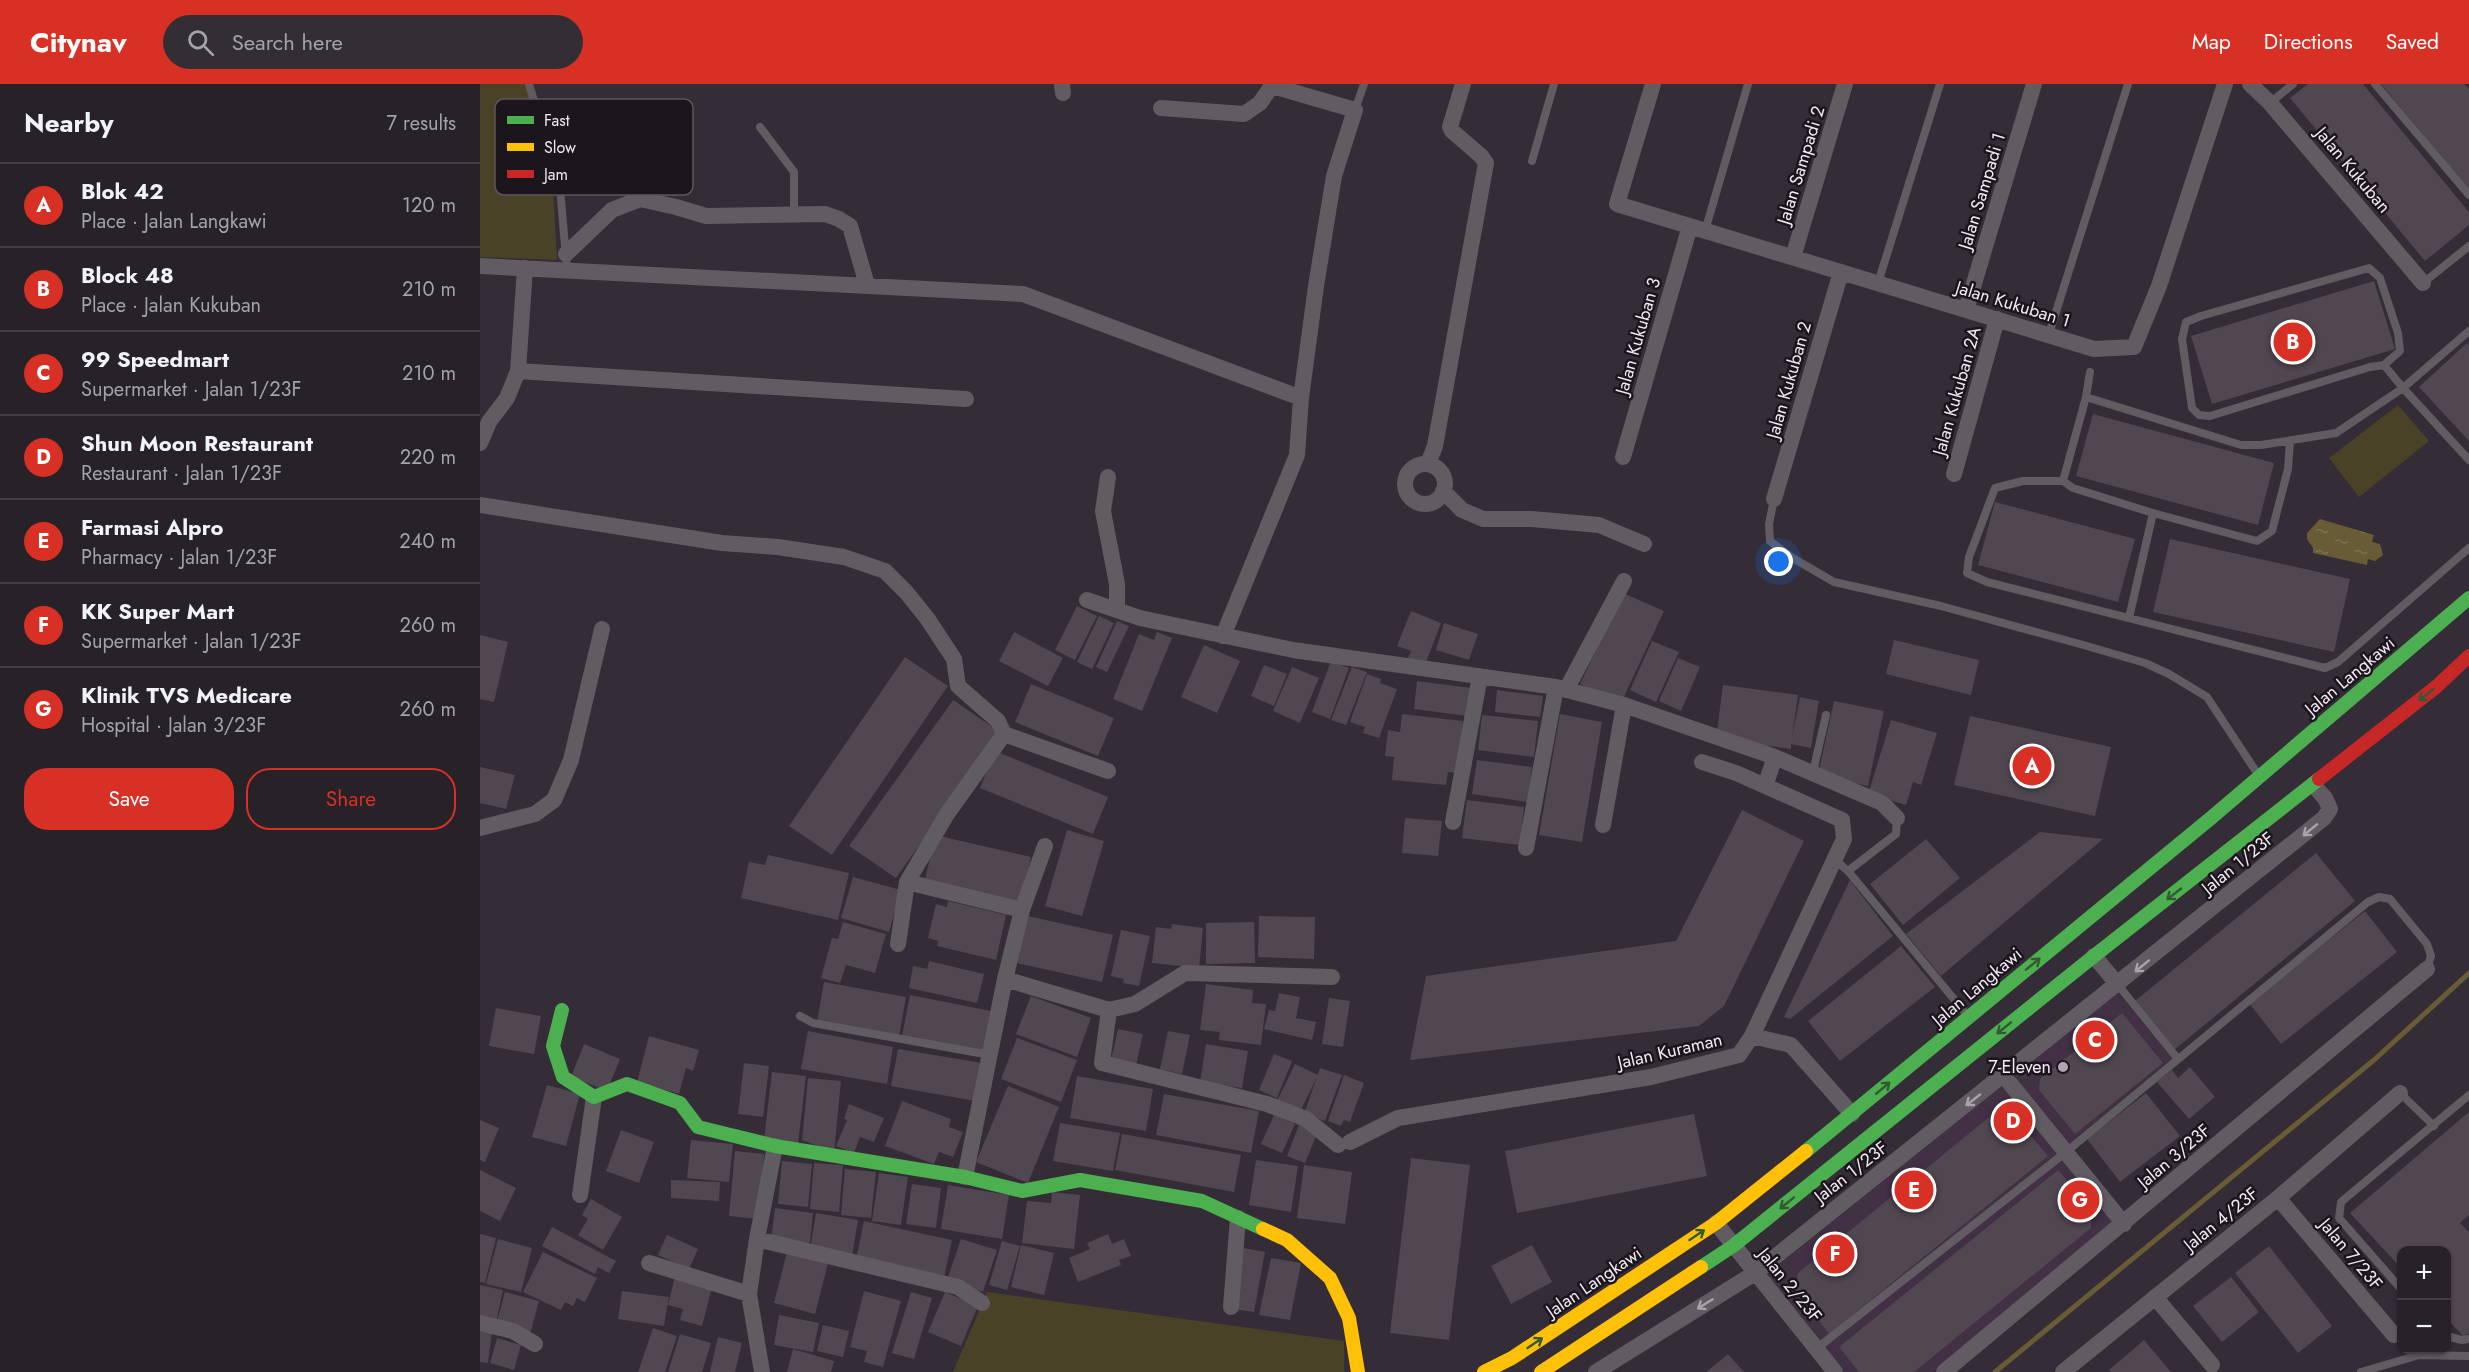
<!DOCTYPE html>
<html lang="en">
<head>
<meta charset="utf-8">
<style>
	:root { --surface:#272128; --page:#332e34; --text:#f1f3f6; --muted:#a4a3a8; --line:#433e45; --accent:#d93025 }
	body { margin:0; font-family:Jost,sans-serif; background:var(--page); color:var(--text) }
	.controls { position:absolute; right:18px; bottom:18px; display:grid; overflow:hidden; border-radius:12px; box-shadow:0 2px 4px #0004 }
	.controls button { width:54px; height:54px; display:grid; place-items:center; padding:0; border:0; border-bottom:2px solid var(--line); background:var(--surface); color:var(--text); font:30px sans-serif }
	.you { position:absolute; left:1299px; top:478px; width:21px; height:21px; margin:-15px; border:4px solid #fff; border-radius:50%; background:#1a73e8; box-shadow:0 0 0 9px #1a73e833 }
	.badge { display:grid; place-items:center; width:39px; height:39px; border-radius:50%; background:var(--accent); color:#fff; font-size:20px; font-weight:700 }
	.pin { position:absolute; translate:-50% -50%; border:3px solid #fff; box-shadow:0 2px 6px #0006 }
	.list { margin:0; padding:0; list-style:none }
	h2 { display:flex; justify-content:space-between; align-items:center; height:78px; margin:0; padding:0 24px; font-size:26px }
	h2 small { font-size:20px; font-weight:400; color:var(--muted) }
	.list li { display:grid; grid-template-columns:39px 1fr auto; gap:18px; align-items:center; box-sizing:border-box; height:84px; padding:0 24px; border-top:2px solid var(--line) }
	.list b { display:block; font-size:22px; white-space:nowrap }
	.list p { margin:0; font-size:20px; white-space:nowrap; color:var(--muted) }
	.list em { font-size:20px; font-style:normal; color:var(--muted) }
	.actions { display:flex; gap:12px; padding:18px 24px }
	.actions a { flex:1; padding:14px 0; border:2px solid var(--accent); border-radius:24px; text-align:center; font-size:21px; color:var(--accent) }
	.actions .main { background:var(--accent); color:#fff }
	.icon { flex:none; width:33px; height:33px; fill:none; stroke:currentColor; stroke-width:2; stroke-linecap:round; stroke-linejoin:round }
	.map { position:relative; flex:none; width:1989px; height:1288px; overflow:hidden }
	header { display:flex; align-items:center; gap:36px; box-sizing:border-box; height:84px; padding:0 30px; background:var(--accent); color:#fff }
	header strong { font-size:28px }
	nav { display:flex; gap:33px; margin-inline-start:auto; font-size:21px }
	.search { width:420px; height:54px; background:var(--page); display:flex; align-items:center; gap:15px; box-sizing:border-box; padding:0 21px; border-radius:33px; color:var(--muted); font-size:22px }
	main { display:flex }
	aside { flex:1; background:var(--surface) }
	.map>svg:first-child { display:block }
	.built { fill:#423044 }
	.grass { fill:#4a4227 }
	.water { fill:url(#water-ripples) }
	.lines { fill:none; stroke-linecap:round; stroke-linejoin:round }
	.stream { stroke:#685c36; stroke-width:5 }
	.building { fill:#504751 }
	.lane { stroke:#615c62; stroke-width:8 }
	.street { stroke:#615c62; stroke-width:16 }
	.fast { stroke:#4caf50; stroke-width:14 }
	.slow { stroke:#ffc107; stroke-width:14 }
	.jam { stroke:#c62828; stroke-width:14 }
	.oneway { stroke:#315a33 }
	.oneway2 { stroke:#aaa2aa }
	.poi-dot { fill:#b0a7b1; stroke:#1b151c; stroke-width:2 }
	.labels { text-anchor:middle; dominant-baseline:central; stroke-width:5; stroke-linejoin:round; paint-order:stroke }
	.street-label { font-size:18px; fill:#f2e9f3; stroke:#1b151c }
	.poi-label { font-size:18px; fill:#f2e9f3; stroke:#1b151c; text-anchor:end }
	.key { fill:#1b151c; stroke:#5c555c; stroke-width:1.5 }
	.key-label { font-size:16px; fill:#f2e9f3 }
</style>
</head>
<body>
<header>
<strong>Citynav</strong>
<div class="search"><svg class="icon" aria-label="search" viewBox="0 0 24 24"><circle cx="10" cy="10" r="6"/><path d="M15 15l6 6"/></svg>Search here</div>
<nav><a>Map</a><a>Directions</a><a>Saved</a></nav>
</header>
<main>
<aside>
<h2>Nearby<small>7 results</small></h2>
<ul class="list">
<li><span class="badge">A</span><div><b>Blok 42</b><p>Place · Jalan Langkawi</p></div><em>120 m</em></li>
<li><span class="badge">B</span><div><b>Block 48</b><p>Place · Jalan Kukuban</p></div><em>210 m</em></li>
<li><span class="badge">C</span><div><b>99 Speedmart</b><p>Supermarket · Jalan 1/23F</p></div><em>210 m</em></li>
<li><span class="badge">D</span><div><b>Shun Moon Restaurant</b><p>Restaurant · Jalan 1/23F</p></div><em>220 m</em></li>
<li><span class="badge">E</span><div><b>Farmasi Alpro</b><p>Pharmacy · Jalan 1/23F</p></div><em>240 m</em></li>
<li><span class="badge">F</span><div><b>KK Super Mart</b><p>Supermarket · Jalan 1/23F</p></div><em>260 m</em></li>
<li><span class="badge">G</span><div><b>Klinik TVS Medicare</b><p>Hospital · Jalan 3/23F</p></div><em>260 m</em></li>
</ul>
<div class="actions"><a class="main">Save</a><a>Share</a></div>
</aside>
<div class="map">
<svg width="1989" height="1288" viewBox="0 0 1989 1288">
	<defs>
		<pattern id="water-ripples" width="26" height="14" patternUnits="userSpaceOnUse" patternTransform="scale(1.5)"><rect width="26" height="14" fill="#685c36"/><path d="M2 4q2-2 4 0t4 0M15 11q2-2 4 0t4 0" fill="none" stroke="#7e7354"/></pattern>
	</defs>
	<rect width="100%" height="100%" fill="#342c36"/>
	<path class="built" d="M1638,909L1692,974L1579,1069L1635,1139L1453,1288H1364L1286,1191Z"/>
	<path class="grass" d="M0,0H47L73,106L77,176L0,173Z
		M1918,321L1949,357L1879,413L1849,374Z
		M507,1208L864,1257V1288H473Z"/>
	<path class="water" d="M1840,435L1894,451L1892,458L1900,460L1903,471L1895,477L1888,475L1887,481L1833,469V464L1827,455V449Z"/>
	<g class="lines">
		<path class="stream" d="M1515,1288L1894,976L1989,889"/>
	</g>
	<path class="building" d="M1828,0H1883L1989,128V141L1945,177L1810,14Z
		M1901,0H1984L1989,5V106Z
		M1894,197L1915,265L1732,320L1711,252Z
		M1987,259L1989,262V357L1939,303Z
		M1613,330L1794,379L1778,441L1596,392Z
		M1515,418L1655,455L1638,518L1498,481Z
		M1690,455L1870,495L1854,568L1673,528Z
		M1143,509L1184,527L1141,619L1100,600Z
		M597,522L617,532L595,576L575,566Z
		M931,527L961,539L945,581L928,574L931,567L917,562Z
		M619,532L634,539L612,585L597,578Z
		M637,537L649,542L627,588L616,583Z
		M964,539L998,550L989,576L956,566Z
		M534,548L583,574L568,602L519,577Z
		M677,548L692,554L662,627L633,615L659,550L674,556Z
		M0,551L28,558L14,618L0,615Z
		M1414,556L1499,576L1491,611L1406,590Z
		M1172,557L1199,568L1176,618L1150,606Z
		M724,561L760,577L737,629L701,613Z
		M425,573L468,602L352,771L309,742Z
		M1198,574L1220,583L1201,627L1179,617Z
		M851,577L869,584L850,635L832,628Z
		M784,581L807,590L794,622L771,612Z
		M812,583L839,594L820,639L793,627Z
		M872,583L887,588L866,641L851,636Z
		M887,590L901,595L900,599L917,605L899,654L883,649L885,643L870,638Z
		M937,597L991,604L987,632L934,625Z
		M551,600L634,634L618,672L535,638Z
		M1243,601L1318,611L1312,654L1320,613L1339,617L1331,664L1311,660V665L1236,655Z
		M1017,606L1063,612L1060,633L1015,628Z
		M473,616L520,648L416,794L369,762Z
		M1354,617L1404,627L1388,702L1338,691Z
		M922,630L983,637L977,689L968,688L966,701L912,696L914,673L905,672L908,646L920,648Z
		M1080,630L1122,638L1102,758L1059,751Z
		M1002,631L1058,637L1054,673L998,666Z
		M1490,632L1631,663L1615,732L1474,701Z
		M1411,636L1457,649L1441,701L1433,698L1426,721L1388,710Z
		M515,667L628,713L613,750L500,704Z
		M997,676L1052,683L1048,718L992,710Z
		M0,683L35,691L26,725L0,719Z
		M987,716L1044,723L1040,761L982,754Z
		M1262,726L1324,757L1244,922L1219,942L930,976L946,892L1196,857Z
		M925,734L962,737L958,772L922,769Z
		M587,746L624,757L602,832L565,822Z
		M1560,748L1623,755L1461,892L1426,850Z
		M455,751L551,773L541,818L445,796Z
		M1446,755L1480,794L1423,841L1390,800Z
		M1836,769L1875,817L1694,966L1655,917Z
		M288,771L369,789L358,836L261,814L269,778L285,781Z
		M373,793L421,806L409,848L361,834Z
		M1370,796L1413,852L1310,935L1304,933Z
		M468,817L526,831L516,876L457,862L458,857L448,854L456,820L467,823Z
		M1885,827L1917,868L1801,960L1769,919Z
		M548,832L633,851L622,898L537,879Z
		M779,832L835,833L834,875L778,873Z
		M363,838L406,850L395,889L366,881L360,899L341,894L352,854L358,855Z
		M774,838L775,879L726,880V839Z
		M692,840L723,844L719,884L672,879L676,843L691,845Z
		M641,846L670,852L659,902L643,899L644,895L631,892Z
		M1421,862L1455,903L1360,977L1328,937Z
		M449,877L504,890L497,919L429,904L433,882L447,885Z
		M344,898L426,913L419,953L337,938Z
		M726,900L773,906L772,919L786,920L781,961L739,956L740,948L720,946Z
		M799,909L820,913L816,934L836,938L832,956L784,945L789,926L795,927Z
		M430,911L511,927L503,968L422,952Z
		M551,912L611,934L597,973L536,950Z
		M849,914L870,917L863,963L842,960Z
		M16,924L61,932L54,970L9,962Z
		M1642,929L1683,979L1595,1050L1559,1006L1560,995Z
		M638,945L663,950L656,981L631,976Z
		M328,947L413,963L407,1000L321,985Z
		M688,947L710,951L702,990L680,985Z
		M169,952L219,966L213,987L206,984L199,1010L157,998Z
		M537,954L597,976L581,1018L521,995Z
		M104,960L140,975L127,1007L91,993Z
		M726,960L768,967L762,1004L720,998Z
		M418,965L502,979L495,1017L411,1002Z
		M794,970L812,977L797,1014L779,1006Z
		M264,979L289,982L283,1033L258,1030Z
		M815,980L838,991L819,1030L796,1019Z
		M1710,983L1735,1013L1709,1035L1677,998L1692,986L1698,994Z
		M840,984L862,991L845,1037L824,1030Z
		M292,988L326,992L318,1060L284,1056Z
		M864,991L884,999L870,1038L864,1036L861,1042L848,1037Z
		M597,992L673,1005L666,1047L590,1034Z
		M328,994L361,997L354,1068L322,1056Z
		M67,1001L100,1010L86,1062L52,1053Z
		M528,1002L579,1023L548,1099L496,1078Z
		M1666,1009L1700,1052L1640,1098L1607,1055Z
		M684,1010L779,1027L771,1069L676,1051Z
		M422,1017L471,1035L469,1043L483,1048L473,1073L459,1068L454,1080L405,1062Z
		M369,1020L404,1034L394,1058L380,1053L374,1069L356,1062L367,1036L364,1035Z
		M1989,1028V1131L1980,1139L1989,1148V1249L1984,1253L1966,1234V1166H1922V1185L1870,1129Z
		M1214,1030L1227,1092L1037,1129L1025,1067Z
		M1513,1030H1532L1568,1072L1349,1250L1316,1206L1318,1189Z
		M794,1031L815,1040L802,1069L781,1060Z
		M0,1036L19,1044L5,1078L0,1076Z
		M820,1038L839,1045L825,1079L807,1072Z
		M580,1039L640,1049L633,1087L573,1077Z
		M141,1046L174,1058L159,1099L126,1087Z
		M642,1050L761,1071L754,1108L635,1086Z
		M211,1056L253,1060L249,1098L207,1094Z
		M255,1067L284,1070L279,1135L249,1132Z
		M931,1074L990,1081L969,1256L910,1249Z
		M776,1076L818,1082L811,1128L769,1121Z
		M302,1077L332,1080L328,1123L298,1120Z
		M334,1079L363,1081L359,1128L330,1125Z
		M824,1081L872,1088L865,1140L817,1134Z
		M365,1085L396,1088L391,1134L361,1131Z
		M0,1086L36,1104L20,1137L0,1127Z
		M1578,1086L1611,1124V1144L1434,1288H1379L1359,1263Z
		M399,1089L428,1093L421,1141L392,1137Z
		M191,1096L240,1098L239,1117L191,1114Z
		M432,1100L461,1104L456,1144L426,1140Z
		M468,1101L529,1111L522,1155L461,1145Z
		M572,1108L600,1111L594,1165L542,1159L547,1117L571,1119Z
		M111,1115L142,1133L123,1166L98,1151L108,1135L102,1131Z
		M295,1124L333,1129L330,1159L291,1155Z
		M336,1129L378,1136L372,1173L330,1166Z
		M384,1137L472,1156L464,1194L376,1176Z
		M72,1143L136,1177L129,1189L118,1183L115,1190L62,1162Z
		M0,1150L16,1154L5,1199L0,1198Z
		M628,1150L632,1160L644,1155L651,1172L639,1176L641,1181L598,1198L589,1174L610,1165L607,1159Z
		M187,1151L218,1165L209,1185L178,1171Z
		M18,1155L52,1164L41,1208L6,1200Z
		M481,1155L517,1166L503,1208L467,1196Z
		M522,1157L540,1162L527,1206L509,1201Z
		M541,1161L574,1169L564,1211L531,1203Z
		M1052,1161L1072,1198L1031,1220L1011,1182Z
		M1789,1162L1852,1242L1818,1269L1755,1189Z
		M763,1164L785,1168L774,1228L752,1225Z
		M63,1168L117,1194L105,1218L97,1214L93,1222L85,1218L81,1226L43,1208Z
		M307,1168L348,1179L335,1230L294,1219Z
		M791,1174L821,1179L810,1236L779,1231Z
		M195,1193L232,1203L222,1242L200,1236L203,1225L188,1221Z
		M1751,1193L1779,1228L1742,1258L1713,1222Z
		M0,1201L23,1206L15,1243L0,1239Z
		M142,1207L189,1213L184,1242L138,1235Z
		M384,1207L421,1217L403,1283L384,1278L387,1267L370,1263Z
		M25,1208L59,1217L50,1250L16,1241Z
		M431,1208L452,1214L434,1275L412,1269Z
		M465,1208L498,1222L481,1262L448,1248Z
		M299,1231L339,1239L333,1268L294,1261Z
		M343,1241L369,1247L363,1273L337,1267Z
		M173,1244L197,1252L185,1288H158Z
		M0,1247L12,1249L8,1279L0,1278Z
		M200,1250L231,1259L222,1288H188Z
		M238,1253L262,1259L255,1288H230Z
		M17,1254L41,1261L34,1286L10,1279Z
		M1664,1256L1691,1288H1631L1629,1286Z
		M313,1265L354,1277L351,1288H307Z
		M1248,1270L1264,1288H1226Z"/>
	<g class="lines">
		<path class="lane" d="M49,0L80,104L87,185
			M1895,0L1989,111
			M1790,19L1813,0
			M875,26L884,0
			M280,43L314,88V130
			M1052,77L1074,0
			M1225,147L1268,0
			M1889,184L1900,194L1918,249L1920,267L1904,281L1890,283L1730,332L1719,331L1712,324L1702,255L1706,238L1721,232Z
			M1398,199L1460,0
			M1943,199L1989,162
			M1989,247L1923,304L1856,349L1781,361H1761L1606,313L1583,397H1543L1515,404L1489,473L1487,489L1507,498L1845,584L1858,578L1989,464
			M1569,250L1648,0
			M1904,281L1923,304L1989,376
			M1606,313L1610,288
			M1583,397L1593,404L1673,429L1777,457L1792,447L1808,385L1810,357
			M1294,415L1289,440L1290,457L1311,473L1354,498L1461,522L1607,562L1665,579L1689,590L1727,613L1779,692
			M1649,534L1673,429
			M1333,688L1346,631
			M1354,775L1368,787L1488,932
			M1368,787L1416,750L1417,734
			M1638,901L1698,975
			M320,932L333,939L510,971
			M1920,1009L1954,1042
			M1922,1206L1859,1134L1861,1118L1989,1011
			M1966,1252L1982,1256L1989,1255
			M1336,1265L1586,1068L1888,818L1899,813L1910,815L1947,860L1951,872L1947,885
			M1881,1288L1939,1271L1989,1272"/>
		<path class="street" d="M582,0L583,9
			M1173,0L1137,120L1614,265L1654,263L1679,202L1745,0
			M1770,0L1790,19L1943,199
			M681,24L764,30L780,19L793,0
			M86,170L132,126L160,115L196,123L226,132L345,130L359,135L370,142L387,201
			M1313,173L1365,0
			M0,182L543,210L821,314
			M1486,226L1554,0
			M38,287L486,315
			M0,359L9,338L27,314L38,287L45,184
			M1143,373L1210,142
			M925 400a20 20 0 1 1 40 0a20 20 0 1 1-40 0Z
			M948,380L955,362L1006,79L1001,72L972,47L970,43L983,0
			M1474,390L1517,235
			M628,393L623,427L637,500V526
			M963,407L982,426L1003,435H1052L1119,441L1164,460
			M1294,415L1361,188
			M0,421L242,459L298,463L364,473L405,487L426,508L447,534L474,575L478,602L518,637L524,650L628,687
			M607,516L660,534L813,566L1076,603L1144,621L1295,673L1402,719L1417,734
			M743,552L817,371L821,314L836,202L854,92L875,26L793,2
			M1086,606L1144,497
			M1285,702L1295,673
			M973,738L1000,592
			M1123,741L1144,621
			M0,744L55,730L74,716L91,676L122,545
			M1046,764L1076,603
			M427,798L542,826L525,895L485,1093
			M542,826L565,762
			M418,860L427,798L467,730L524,650
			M1614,872L1638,901
			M525,895L629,926L622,979L787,1020L826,1035L858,1061
			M629,926L655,920L705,889L852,893
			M1272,952L1311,961L1372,1030
			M1524,992L1644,1140
			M870,1058L918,1034L1171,993L1259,971L1272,952L1364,755L1362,736L1256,689L1222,678
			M100,1111L114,1013
			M1798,1114L1914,1251
			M1236,1139L1355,1288
			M277,1155L478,1203L502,1219
			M169,1179L269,1210
			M1675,1213L1732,1281
			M751,1223L758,1134
			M0,1239L33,1247L55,1260
			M282,1288L269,1210L277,1155L295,1062
			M1116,1288L1275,1189L1844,734L1850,725L1845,714L1833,701
			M1464,1288L1947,885
			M1583,1288L1798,1114L1920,1009"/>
		<path class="fast" d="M82,926L73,962L83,993L114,1013L147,1000L200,1019L218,1043L295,1062L485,1093L542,1107L600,1096L722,1117L783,1145
			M1326,1067L1731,734L1989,514
			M1221,1183L1253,1162L1614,872L1839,695"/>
		<path class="slow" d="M783,1145L807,1156L850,1194L869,1234L878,1288
			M1004,1288L1032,1274L1236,1139L1326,1067
			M1061,1288L1221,1183"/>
		<path class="jam" d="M1839,695L1956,603L1989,572"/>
	</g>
	<defs><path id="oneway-shaft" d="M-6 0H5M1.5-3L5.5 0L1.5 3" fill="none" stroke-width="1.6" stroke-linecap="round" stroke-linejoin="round" transform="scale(1.5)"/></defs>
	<g class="oneway">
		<use href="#oneway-shaft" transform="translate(1946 611) rotate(142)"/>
		<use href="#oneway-shaft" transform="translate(1694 810) rotate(142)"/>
		<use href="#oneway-shaft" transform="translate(1553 880) rotate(-39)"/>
		<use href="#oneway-shaft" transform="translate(1524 944) rotate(141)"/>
		<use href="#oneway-shaft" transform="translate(1403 1004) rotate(-40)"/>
		<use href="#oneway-shaft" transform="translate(1307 1119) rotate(141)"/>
		<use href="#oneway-shaft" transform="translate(1217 1151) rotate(-34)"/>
		<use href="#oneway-shaft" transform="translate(1055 1259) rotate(-34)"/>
	</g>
	<g class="oneway2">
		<use href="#oneway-shaft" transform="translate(1830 746) rotate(141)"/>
		<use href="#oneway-shaft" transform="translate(1662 882) rotate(141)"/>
		<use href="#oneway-shaft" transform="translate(1493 1016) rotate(142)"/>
		<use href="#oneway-shaft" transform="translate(1225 1220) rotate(148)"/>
	</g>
	<circle class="poi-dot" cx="1583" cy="983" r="6"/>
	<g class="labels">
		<g class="street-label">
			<text transform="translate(1321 81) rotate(-73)">Jalan Sampadi 2</text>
			<text transform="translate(1873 86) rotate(50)">Jalan Kukuban</text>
			<text transform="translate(1502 107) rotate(-73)">Jalan Sampadi 1</text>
			<text transform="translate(1533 220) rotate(17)">Jalan Kukuban 1</text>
			<text transform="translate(1158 252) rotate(-74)">Jalan Kukuban 3</text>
			<text transform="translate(1309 296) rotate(-74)">Jalan Kukuban 2</text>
			<text transform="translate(1477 307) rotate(-74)">Jalan Kukuban 2A</text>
			<text transform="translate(1870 592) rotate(-40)">Jalan Langkawi</text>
			<text transform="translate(1758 779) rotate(-39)">Jalan 1/23F</text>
			<text transform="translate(1497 903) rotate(-40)">Jalan Langkawi</text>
			<text transform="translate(1190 967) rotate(-13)">Jalan Kuraman</text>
			<text transform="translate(1694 1072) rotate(-40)">Jalan 3/23F</text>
			<text transform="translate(1371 1088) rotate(-38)">Jalan 1/23F</text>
			<text transform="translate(1741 1135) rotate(-39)">Jalan 4/23F</text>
			<text transform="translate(1871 1170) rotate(50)">Jalan 7/23F</text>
			<text transform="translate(1114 1198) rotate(-34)">Jalan Langkawi</text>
			<text transform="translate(1310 1201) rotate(51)">Jalan 2/23F</text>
		</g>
		<g class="poi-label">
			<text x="1571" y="983">7-Eleven</text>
		</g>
	</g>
	<rect x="15" y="15" width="198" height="96" rx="9" class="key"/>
	<rect x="27" y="32" width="27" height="8" fill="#4caf50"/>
	<rect x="27" y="59" width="27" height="8" fill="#ffc107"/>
	<rect x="27" y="86" width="27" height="8" fill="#c62828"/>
	<g class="key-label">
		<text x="64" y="42">Fast</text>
		<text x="64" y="69">Slow</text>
		<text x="64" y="96">Jam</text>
	</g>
</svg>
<div class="controls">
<button>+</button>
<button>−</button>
</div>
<div class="you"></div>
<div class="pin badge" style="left:1552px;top:682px">A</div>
<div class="pin badge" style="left:1813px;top:258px">B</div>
<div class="pin badge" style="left:1615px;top:956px">C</div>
<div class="pin badge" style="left:1533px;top:1037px">D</div>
<div class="pin badge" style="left:1434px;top:1106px">E</div>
<div class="pin badge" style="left:1355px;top:1170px">F</div>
<div class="pin badge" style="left:1600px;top:1116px">G</div>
</div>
</main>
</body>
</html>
